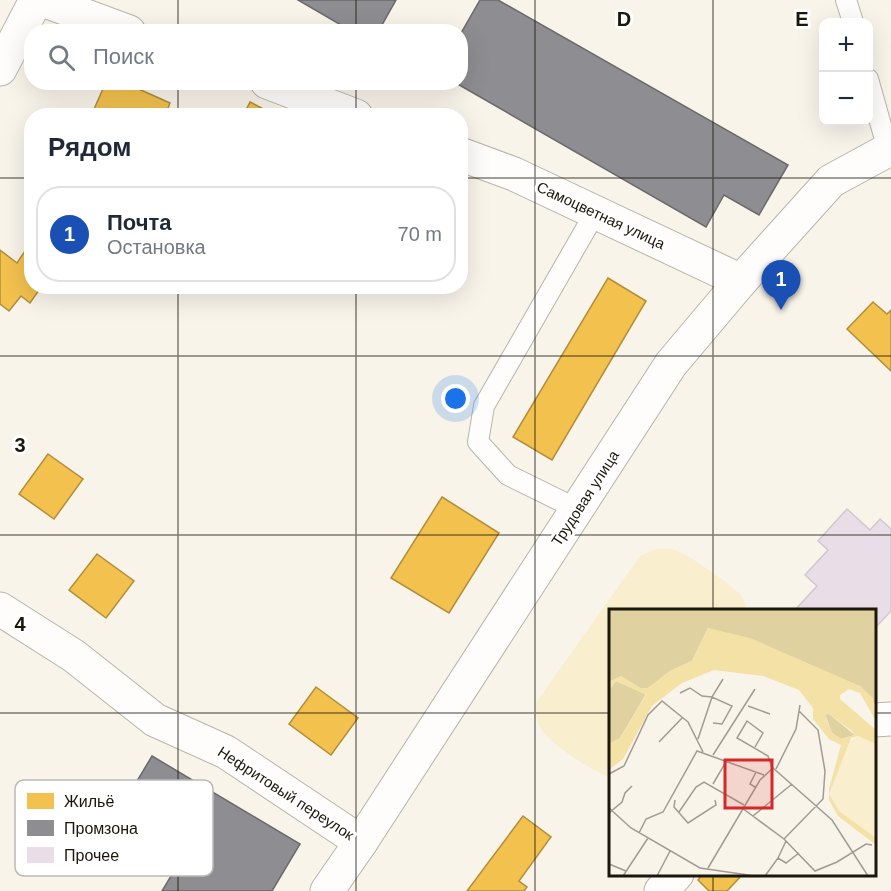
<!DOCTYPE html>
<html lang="ru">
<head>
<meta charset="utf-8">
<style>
	:root { --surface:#fff; --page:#f6f6f7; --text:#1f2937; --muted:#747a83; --line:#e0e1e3; --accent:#686459 }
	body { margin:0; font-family:Arial,sans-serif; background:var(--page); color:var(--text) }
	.controls { position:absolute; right:18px; top:18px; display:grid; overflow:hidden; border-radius:12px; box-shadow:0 6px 24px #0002 }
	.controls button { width:54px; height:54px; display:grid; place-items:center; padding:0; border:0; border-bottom:2px solid var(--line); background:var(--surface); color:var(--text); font:30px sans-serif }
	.you { position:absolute; left:456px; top:399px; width:21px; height:21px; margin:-15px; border:4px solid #fff; border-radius:50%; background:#1a73e8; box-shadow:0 0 0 9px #1a73e833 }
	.badge { display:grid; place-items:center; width:39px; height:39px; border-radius:50%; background:var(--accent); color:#fff; font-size:20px; font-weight:700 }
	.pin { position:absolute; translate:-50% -50px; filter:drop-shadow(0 2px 3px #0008) }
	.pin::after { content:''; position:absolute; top:32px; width:21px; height:18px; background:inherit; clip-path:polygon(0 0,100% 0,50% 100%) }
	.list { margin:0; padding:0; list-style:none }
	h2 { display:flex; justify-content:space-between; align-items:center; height:78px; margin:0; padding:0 24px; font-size:26px }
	h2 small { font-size:20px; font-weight:400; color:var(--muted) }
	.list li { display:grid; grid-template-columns:39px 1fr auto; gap:18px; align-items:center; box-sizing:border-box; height:96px; margin:0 12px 12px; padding:0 12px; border:2px solid var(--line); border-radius:24px }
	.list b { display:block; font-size:22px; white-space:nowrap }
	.list p { margin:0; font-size:20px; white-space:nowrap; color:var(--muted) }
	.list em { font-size:20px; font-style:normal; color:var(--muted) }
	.icon { flex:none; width:33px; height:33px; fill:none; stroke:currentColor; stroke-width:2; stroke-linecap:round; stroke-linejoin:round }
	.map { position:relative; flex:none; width:891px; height:891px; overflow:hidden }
	.search { position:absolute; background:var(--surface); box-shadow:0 6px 24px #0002; left:24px; top:24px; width:444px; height:66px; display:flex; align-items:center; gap:15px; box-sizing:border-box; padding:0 21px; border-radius:24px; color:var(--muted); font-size:22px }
	.panel { position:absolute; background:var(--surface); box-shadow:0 6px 24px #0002; left:24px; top:108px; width:444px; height:186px; border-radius:24px }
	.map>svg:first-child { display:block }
	.green { fill:#f9eecd }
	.homes { fill:#f2c14e; stroke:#b28e3a; stroke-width:1.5 }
	.industry { fill:#8d8d92; stroke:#6b6a6a; stroke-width:1.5 }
	.building { fill:#e9dee7; stroke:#cec9ca; stroke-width:1.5 }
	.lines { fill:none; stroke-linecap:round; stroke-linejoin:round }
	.service-casing { stroke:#b7b4aa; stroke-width:22 }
	.minor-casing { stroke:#b7b4aa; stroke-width:35 }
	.tertiary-casing { stroke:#b7b4aa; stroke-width:35 }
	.service { stroke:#fefdfc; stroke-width:20 }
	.minor { stroke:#fefdfc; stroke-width:33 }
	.tertiary { stroke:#fefdfc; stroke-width:33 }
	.grid { fill:none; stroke:#1b170b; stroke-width:1.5; stroke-opacity:0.55 }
	.labels { text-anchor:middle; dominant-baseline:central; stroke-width:6; stroke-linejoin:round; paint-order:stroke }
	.street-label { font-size:15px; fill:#1b170b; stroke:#fff }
	.inset-road { fill:none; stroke:#a09c91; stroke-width:1.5 }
	.view { fill:#d62828; fill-opacity:0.15; stroke:#d62828; stroke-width:3 }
	.inset-edge { fill:none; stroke:#1b170b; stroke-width:3 }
	.key { fill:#fff; stroke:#bbb9b6; stroke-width:1.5 }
	.key-label { font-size:16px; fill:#1b170b }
	.grid-label { font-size:20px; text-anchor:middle; font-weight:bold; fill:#1b170b; stroke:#fff; stroke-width:6; stroke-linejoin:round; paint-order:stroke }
</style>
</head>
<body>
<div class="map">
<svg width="891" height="891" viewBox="0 0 891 891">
	<rect width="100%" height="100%" fill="#f8f4ea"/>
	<path class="green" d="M656,549C662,549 670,548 675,550C686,553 736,587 742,597C745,601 746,605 746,610H610V777C592,771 549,744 540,727C536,720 536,711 536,703L640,556Z"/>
	<path class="homes" d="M106,82H123L170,103L165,116H91Z
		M250,102L277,116H243Z
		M0,250L17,263L25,251L32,256V286H42L30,303L21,296L9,311L0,304Z
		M608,278L646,301L552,460L513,437Z
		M873,302L887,314L891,310V371L847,329Z
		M48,454L83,479L54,519L19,494Z
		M442,497L499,533L449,613L391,578Z
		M97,554L134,581L106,618L69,590Z
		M316,687L358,718L331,755L289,724Z
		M523,816L551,837L519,881L527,887L524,891H467Z
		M703,874H743L727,891H709L698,880Z"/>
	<path class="industry" d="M298,0H396L378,32H353Z
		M480,0H498L788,165L759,215L724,195L706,227L454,82H460V35Z
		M152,756L300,844L272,891H162L198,831L131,791Z"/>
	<path class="building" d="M847,509L870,530L880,519L891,529V611L874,629V610H795L817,586L805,575L828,550L818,541Z"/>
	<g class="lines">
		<defs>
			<path id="service" d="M846,0L853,22
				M868,79L888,150
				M577,509L508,475L478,442L484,406L595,213"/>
			<path id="minor" d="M43,0L129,32
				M0,69L36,0
				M267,82L356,116
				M460,154L514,174L741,281
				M0,609L74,656L155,720L226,752L361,842
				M874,720L891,719
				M661,891L677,874"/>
			<path id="tertiary" d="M327,891L361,842L671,364L741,281L831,181L888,150H891"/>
		</defs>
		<use href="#service" class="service-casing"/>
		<use href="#minor" class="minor-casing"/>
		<use href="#tertiary" class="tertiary-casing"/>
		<use href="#service" class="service"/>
		<use href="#minor" class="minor"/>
		<use href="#tertiary" class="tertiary"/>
	</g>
	<path class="grid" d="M178,0V32M356,0V32M535,0V891M713,0V610M178,82V116M356,82V116M0,178H32M460,178H891M178,286V891M356,286V891M0,356H891M0,535H891M0,713H610M874,713H891M713,874V891"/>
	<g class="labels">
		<g class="street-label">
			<text transform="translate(601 215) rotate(25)">Самоцветная улица</text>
			<text transform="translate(585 498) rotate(-57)">Трудовая улица</text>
			<text transform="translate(286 793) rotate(33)">Нефритовый переулок</text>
		</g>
	</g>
	<g transform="translate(609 609)">
		<rect width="267" height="267" fill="#f8f4ea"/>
		<path d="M249,127L267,135V229L230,202L220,185L238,135Z" fill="#f9eecd"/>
		<path d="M0,0H267V97L251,77L99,19L83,52L61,62L39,79H31L12,67L0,73ZM7,72L37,85L11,129L0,135V81ZM216,105H220L246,126L232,130L223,124Z" fill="#e0d1a1"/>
		<path d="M99,19L141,29L251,77L264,89L267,112L251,84L240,80L231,86V90L267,121V135L249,127L242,129L220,185L230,202L267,229V236L229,207L220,191V180L232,136L220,130L204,110V99L190,81L154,67L105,61L73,74L43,97L14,150L0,161V135L11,129L37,86L7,72L0,81V73L12,67L31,79H39L61,62L83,52ZM220,105L243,122L246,126L232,130L223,124L216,106Z" fill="#f4e1a6" fill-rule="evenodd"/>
		<path class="inset-road" d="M71,84L81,79L93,87L103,88L114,70M139,97L161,105M89,130L103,88L123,97L113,115L104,114M50,133L73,109M146,138L154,124L138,112L128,129L159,147L163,159M104,146L146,80M167,160L187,120L191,96M0,165L15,157L39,106L53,92L79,113L94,143M104,175L118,151M146,178L141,175L147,163M66,191L65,198L79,214L107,196L106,191M0,199L22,219L91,259L146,267M133,199L175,230L206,262L228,253L257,235L263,236M70,203L87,178L95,173L135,196M0,204L13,193L16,184L23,177M144,207L183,175M30,224L37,210L54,203L88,142L155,166M175,230L214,190L216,162L209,121L190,102M169,249L177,232M0,255L17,262M99,259L151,171L164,159L223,211L259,267M14,267L39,229M48,267L61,242M156,267L169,249L177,254L190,244"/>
		<path class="view" d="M116,151H163V199H116Z"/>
		<rect width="267" height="267" class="inset-edge"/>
	</g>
	<rect x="15" y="780" width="198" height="96" rx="9" class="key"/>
	<rect x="27" y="793" width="27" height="16" fill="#f2c14e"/>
	<rect x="27" y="820" width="27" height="16" fill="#8d8d92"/>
	<rect x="27" y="847" width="27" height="16" fill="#e9dee7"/>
	<g class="key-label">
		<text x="64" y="807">Жильё</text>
		<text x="64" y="834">Промзона</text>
		<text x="64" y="861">Прочее</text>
	</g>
	<g class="grid-label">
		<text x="624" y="26">D</text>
		<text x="802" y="26">E</text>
		<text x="20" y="452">3</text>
		<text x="20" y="631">4</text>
	</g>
</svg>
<div class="controls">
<button>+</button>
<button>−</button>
</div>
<div class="you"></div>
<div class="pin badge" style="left:781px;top:310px;background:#1a4fb4">1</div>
<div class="search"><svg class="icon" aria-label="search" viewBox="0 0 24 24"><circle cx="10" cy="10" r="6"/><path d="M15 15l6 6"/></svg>Поиск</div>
<section class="panel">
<h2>Рядом<small></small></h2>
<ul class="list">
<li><span class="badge" style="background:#1a4fb4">1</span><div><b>Почта</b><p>Остановка</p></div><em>70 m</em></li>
</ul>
</section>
</div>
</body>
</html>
